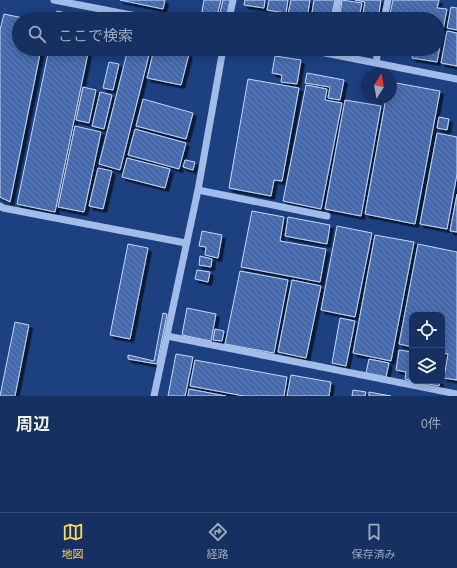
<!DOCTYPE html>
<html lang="ja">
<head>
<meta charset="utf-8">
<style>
	:root { --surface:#163061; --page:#1f3867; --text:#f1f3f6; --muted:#9ea9bd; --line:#354b76; --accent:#fada5f }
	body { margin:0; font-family:Ubuntu,"Noto Sans JP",sans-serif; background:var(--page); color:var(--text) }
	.controls { position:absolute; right:12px; bottom:12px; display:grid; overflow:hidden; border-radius:8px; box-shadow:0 2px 10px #0003 }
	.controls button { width:36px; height:36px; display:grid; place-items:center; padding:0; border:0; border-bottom:1px solid var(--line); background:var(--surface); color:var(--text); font:20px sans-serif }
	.compass { position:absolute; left:361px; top:68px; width:36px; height:36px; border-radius:50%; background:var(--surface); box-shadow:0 2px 10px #0003; rotate:11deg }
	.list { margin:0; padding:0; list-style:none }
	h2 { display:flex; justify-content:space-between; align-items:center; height:52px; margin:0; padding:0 16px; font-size:17px }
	h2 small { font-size:13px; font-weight:400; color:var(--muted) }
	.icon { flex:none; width:22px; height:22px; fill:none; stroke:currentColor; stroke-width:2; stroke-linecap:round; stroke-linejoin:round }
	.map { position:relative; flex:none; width:457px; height:396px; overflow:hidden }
	.search { position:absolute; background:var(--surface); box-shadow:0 2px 10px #0003; left:12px; right:12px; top:12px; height:44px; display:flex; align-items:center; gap:10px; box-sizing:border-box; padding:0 14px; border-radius:22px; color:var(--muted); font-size:15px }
	.sheet { height:116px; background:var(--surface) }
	nav { display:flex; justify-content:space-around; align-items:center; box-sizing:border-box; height:56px; border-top:1px solid var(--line); background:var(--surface); font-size:11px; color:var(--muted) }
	nav a { display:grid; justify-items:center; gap:2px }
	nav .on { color:var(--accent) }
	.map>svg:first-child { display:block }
	.building { fill:url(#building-back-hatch); stroke:#c6d8f7; filter:url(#shadow) }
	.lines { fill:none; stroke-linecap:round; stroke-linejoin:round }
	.minor { stroke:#a1bce9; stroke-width:7 }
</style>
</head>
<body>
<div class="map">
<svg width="457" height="396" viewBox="0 0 457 396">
	<defs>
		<pattern id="building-back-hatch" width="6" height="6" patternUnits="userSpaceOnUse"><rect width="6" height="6" fill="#4569ab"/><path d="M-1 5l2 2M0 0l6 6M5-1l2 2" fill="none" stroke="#6180b8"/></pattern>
		<filter id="shadow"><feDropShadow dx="3.5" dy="3.5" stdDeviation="0" flood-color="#0009"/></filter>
	</defs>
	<rect width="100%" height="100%" fill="#1d4081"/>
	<path class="building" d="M120,0H165L163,9Z
		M204,0H221L216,19L201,17Z
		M223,0H231L227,18L219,17Z
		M245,0H265L264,8L244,5Z
		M269,0H288L286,13L267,10Z
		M291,0H310L307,18L288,14Z
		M314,0H335L331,19H311Z
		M342,0L362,3L359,18L340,15Z
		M355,0H381L378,19H362L365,2Z
		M393,0H439L437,8L447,9L437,62L412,58L414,49H438V19H389Z
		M451,7L457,8V30L447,28Z
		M57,11L66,13L65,19H55Z
		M4,14L28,19H19V49H41L10,202L0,197V30Z
		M447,31L457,33V66L441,63Z
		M49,49H68L88,53L55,212L17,204Z
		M128,49H143L150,51L120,170L99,164Z
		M154,49H166L189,54L181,85L147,78Z
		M275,56L301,60L297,84L281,82L282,75L272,73Z
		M109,62L119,64L113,90L103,88Z
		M307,73L344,80L340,100L328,98L330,87L305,83Z
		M248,79L299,88L282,181L274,180L271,196L229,188Z
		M391,82L440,91L415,224L365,214L386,98H391Z
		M306,85L327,89L325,100L342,103L321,209L283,201Z
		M83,87L96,90L89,123L76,120Z
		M100,92L112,95L104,129L92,126Z
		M143,99L193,113L186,139L136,126Z
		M345,100L381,106L361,216L325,209Z
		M439,117L449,119L447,130L437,128Z
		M75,126L101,132L84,212L58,207Z
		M135,129L186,143L179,169L128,155Z
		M437,133L457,137V174L447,229L420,224Z
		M127,158L170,169L165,188L122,177Z
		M185,160L195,162L193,170L183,167Z
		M98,168L112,171L103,209L89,206Z
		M457,194V232L450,231Z
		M252,211L284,217L280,241L326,249L320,282L241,267Z
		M288,217L330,225L327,244L285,236Z
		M337,226L372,233L355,317L321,310Z
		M202,231L222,235L218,258L205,255L206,247L199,246Z
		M375,235L414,242L391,361L353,353Z
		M128,244L148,248L130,339L110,335Z
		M418,244L457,252V380L444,378L448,354L442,353V315H412V347L399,344Z
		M200,256L212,259L211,267L199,265Z
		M197,270L210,272L208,282L195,279Z
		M240,271L288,280L274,353L225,344Z
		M292,280L321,286L306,358L278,352Z
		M187,308L216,314L211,341L182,335Z
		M163,313L167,314L157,364L128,359V355L154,361Z
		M340,318L355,321L346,366L332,363Z
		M15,322L29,325L15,396H0Z
		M215,329L224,331L222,341L213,340Z
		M399,350L412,352V381L405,379L406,372L396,370Z
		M176,354L193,357L185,396H168Z
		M369,359L389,363L386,377L366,373Z
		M195,360L287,377L284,396H244L190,386Z
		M291,375L331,382L329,396H287Z
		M413,381H440L439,386Z
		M189,389L226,396H188Z
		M353,390L366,392L365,396H352Z
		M369,392L391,396H369Z"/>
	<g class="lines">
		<path class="minor" d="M54,0L152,19
			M229,19L233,0
			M335,19L338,0
			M384,19L388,0
			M305,49L457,79
			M376,63L378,49
			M198,190L327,216
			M0,206L3,208L186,243
			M167,336L457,394
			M154,396L198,190L223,49"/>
	</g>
</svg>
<div class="controls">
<button><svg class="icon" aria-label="locate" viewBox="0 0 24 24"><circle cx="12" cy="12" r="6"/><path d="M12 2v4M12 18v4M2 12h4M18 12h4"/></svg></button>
<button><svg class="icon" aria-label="layers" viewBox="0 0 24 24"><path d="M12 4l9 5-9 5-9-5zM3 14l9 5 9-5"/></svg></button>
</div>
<svg class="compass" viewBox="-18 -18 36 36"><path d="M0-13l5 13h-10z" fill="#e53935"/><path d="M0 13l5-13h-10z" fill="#9ea9bd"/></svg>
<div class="search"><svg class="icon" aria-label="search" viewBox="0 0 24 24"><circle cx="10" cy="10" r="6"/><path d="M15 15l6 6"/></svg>ここで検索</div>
</div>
<section class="sheet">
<h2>周辺<small>0件</small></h2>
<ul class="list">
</ul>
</section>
<nav>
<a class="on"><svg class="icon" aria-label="map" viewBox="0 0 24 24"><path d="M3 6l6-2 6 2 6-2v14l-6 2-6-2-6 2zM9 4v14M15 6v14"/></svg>地図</a>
<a><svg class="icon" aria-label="directions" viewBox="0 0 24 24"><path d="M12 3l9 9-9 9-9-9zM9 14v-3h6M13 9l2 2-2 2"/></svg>経路</a>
<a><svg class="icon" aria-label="saved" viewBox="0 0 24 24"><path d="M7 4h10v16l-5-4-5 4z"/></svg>保存済み</a>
</nav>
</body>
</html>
